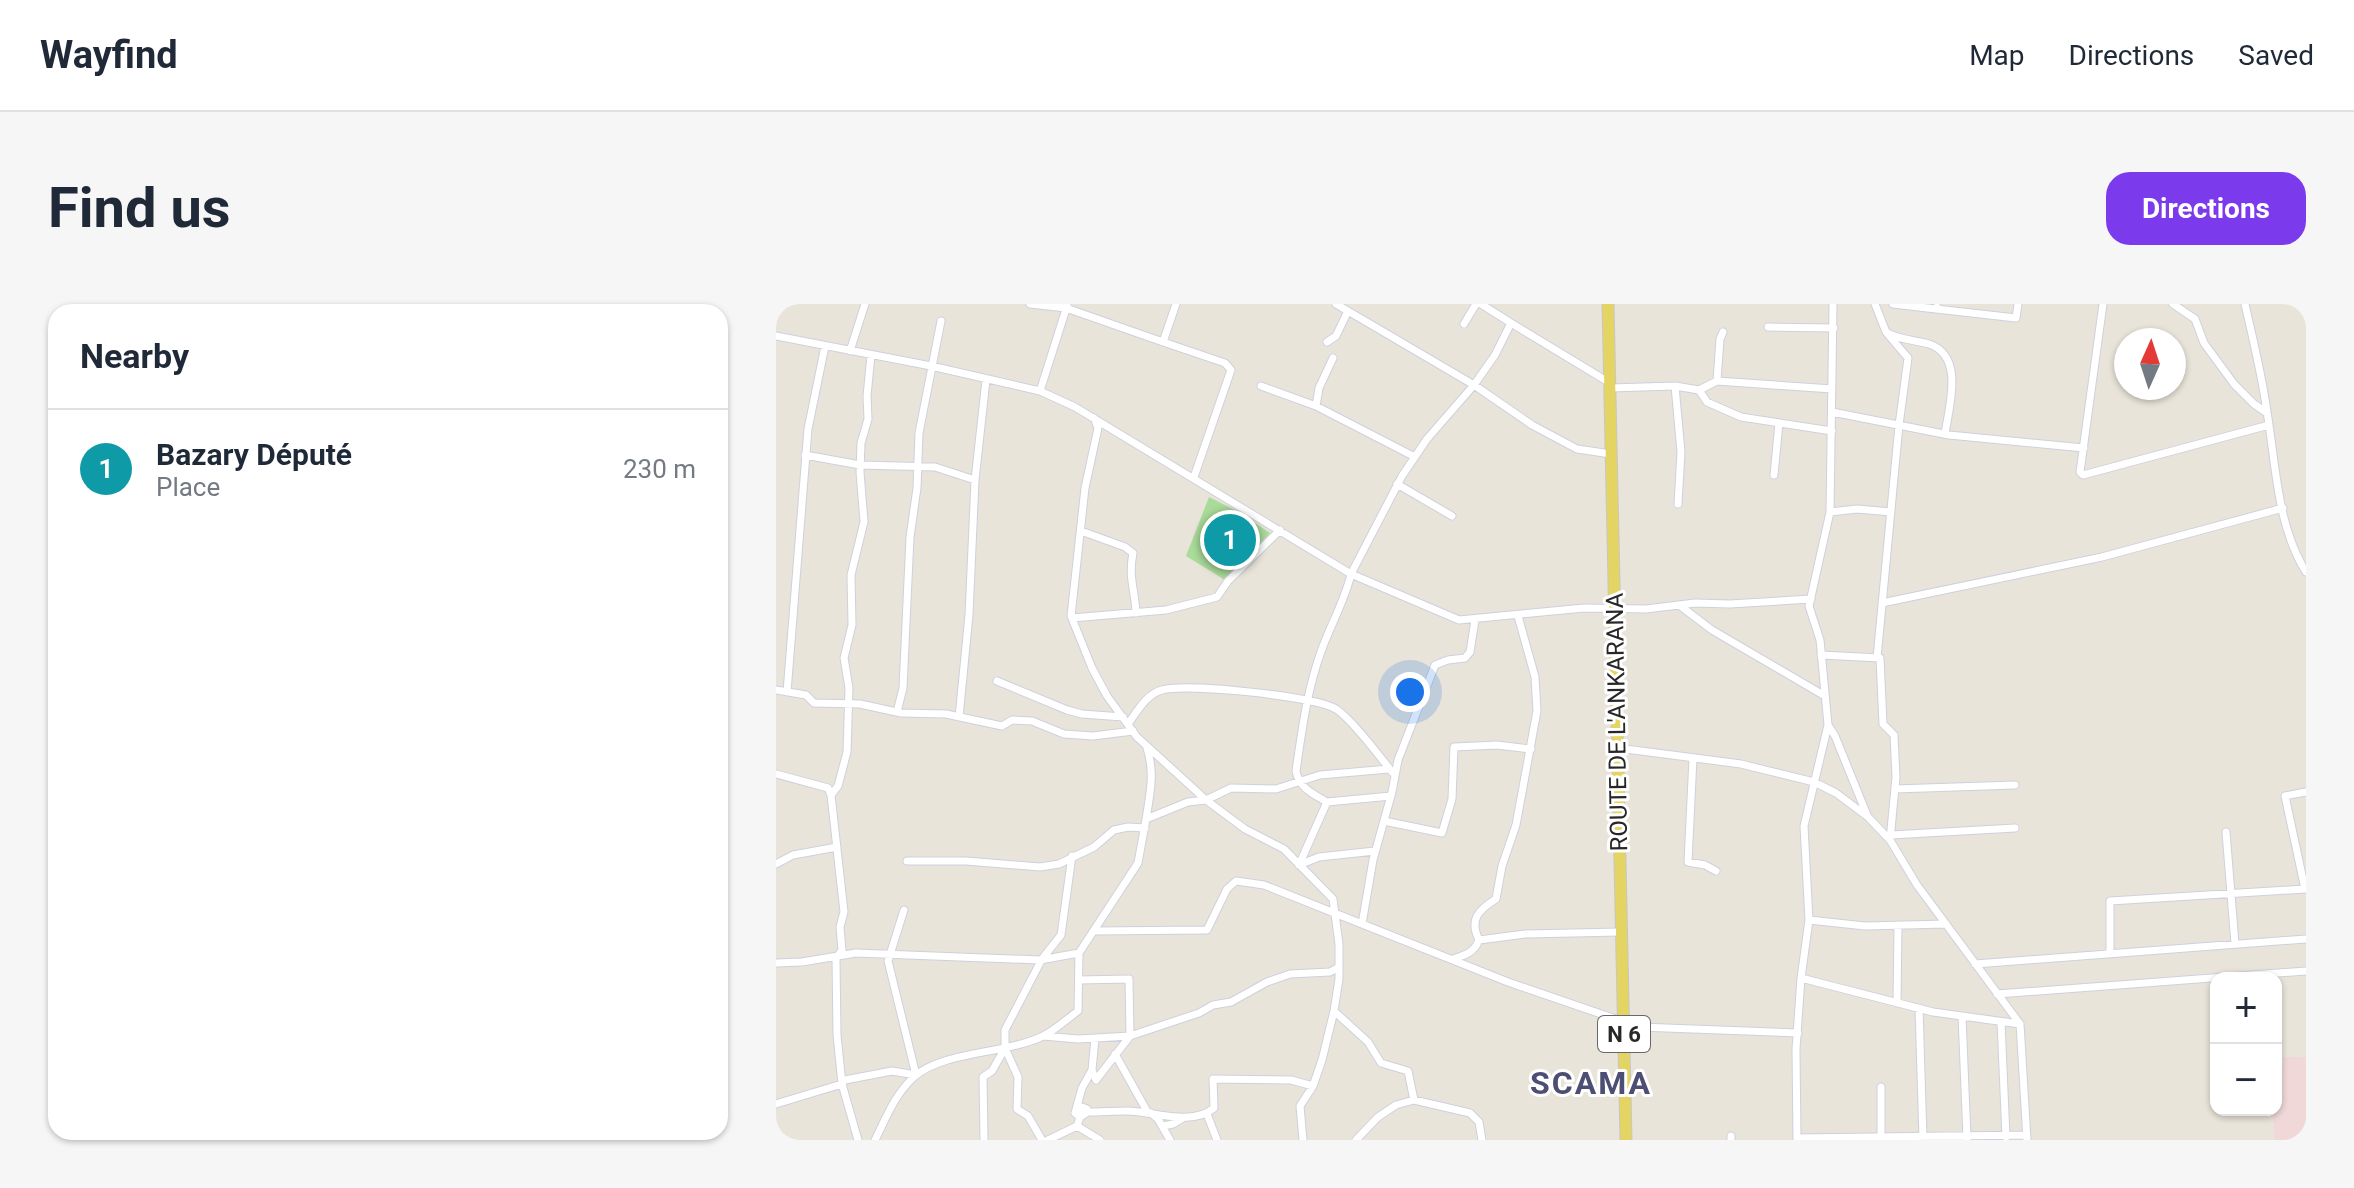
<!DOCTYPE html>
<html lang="en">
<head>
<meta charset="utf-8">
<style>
	:root { --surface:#fff; --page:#f6f6f7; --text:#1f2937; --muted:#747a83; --line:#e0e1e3; --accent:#7c3aed }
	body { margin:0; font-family:Roboto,sans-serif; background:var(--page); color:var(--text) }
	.controls { position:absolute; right:24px; bottom:24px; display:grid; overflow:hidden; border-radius:16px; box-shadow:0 2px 6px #0004 }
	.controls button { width:72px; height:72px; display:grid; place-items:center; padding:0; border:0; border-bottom:2px solid var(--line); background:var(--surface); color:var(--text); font:40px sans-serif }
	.compass { position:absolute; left:1338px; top:24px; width:72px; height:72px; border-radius:50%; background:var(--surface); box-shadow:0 2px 6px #0004; rotate:3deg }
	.you { position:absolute; left:634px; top:388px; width:28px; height:28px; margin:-20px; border:6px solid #fff; border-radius:50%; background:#1a73e8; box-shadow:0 0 0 12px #1a73e833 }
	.badge { display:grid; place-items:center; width:52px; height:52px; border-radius:50%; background:var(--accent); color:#fff; font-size:26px; font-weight:700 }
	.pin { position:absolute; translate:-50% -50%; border:4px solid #fff; box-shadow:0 2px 8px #0006 }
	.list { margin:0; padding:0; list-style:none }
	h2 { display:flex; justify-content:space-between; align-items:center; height:104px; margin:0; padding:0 32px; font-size:34px }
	h2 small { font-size:26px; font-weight:400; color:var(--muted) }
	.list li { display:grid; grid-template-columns:52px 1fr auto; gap:24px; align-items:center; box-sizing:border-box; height:120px; padding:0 32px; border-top:2px solid var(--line) }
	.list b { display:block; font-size:30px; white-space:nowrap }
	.list p { margin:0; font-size:26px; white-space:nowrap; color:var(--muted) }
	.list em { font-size:26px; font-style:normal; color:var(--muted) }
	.map { position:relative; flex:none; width:1530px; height:836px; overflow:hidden; border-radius:24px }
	header { display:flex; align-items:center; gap:48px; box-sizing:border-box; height:112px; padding:0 40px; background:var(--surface); border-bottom:2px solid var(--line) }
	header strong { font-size:38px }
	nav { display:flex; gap:44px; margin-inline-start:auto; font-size:28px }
	.intro { display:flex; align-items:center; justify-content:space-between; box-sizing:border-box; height:192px; padding:0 48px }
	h1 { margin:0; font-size:56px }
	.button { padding:20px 36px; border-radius:24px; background:var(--accent); color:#fff; font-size:28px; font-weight:700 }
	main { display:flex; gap:48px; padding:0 48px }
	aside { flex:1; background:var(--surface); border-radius:24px; box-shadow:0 2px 6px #0004 }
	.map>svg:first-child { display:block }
	.medical { fill:#efd8d7 }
	.green { fill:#a9db99 }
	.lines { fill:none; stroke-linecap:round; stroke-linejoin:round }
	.minor-casing { stroke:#cfd0df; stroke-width:9 }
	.primary-casing { stroke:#c7c7c7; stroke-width:13 }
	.minor { stroke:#fff; stroke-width:7 }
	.primary { stroke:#e4d463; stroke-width:11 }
	.labels { text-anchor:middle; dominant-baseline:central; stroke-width:6; stroke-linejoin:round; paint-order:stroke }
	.shield { fill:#fff; stroke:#686868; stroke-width:2 }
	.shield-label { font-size:22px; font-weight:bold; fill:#272727 }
	.street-label { font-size:24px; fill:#272727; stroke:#fff }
	.district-label { font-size:32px; font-weight:bold; letter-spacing:2px; fill:#4c4e73; stroke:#fff }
</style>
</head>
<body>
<header>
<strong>Wayfind</strong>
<nav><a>Map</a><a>Directions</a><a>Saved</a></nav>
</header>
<div class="intro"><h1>Find us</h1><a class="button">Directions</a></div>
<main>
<aside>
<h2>Nearby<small></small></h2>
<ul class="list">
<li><span class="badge" style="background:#0f9aa8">1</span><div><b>Bazary Député</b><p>Place</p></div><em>230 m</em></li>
</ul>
</aside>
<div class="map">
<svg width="1530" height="836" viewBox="0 0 1530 836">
	<rect width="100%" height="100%" fill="#e9e4d9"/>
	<path class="medical" d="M1508,753H1530V836H1499L1496,806H1500Z"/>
	<path class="green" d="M433,193L461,207L494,229L449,276L410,252Z"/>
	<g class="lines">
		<defs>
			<path id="minor" d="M254,0L290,4L387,38
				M400,0L387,38L449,59L455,66L418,173
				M560,0L698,81L756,121L801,145L835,150
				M705,0L735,19
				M1057,0L1054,208L1033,302L1044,336L1052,421L1059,432L1091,511
				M1099,0L1110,28L1132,54L1123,121L1101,354
				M1117,0L1160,5L1161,3
				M1327,0L1304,168L1307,171L1493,121
				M1397,0L1419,15L1428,39L1458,80L1478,100L1491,109
				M1469,0C1477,36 1486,71 1491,108C1500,161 1501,222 1530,268
				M1160,5L1240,14L1242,0
				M688,20L700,0
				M992,23L1058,24
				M1111,29C1125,36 1139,36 1153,40C1189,52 1173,102 1169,130
				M0,32L155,62L264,87L299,103L575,270L626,172L651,135L698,81L719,51L735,19L834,79
				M551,38L560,32L572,7
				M74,47L89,0
				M941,77L1056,85
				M485,82L540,102L639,153
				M899,82L905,148L902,200
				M834,84L899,82L923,86L941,77L944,35L947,28
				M923,86L931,98L965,113L1056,127
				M264,87L291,2
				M540,102L543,84L557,54
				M1056,108L1173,131L1308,144
				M318,114L322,124L309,184L295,312L316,364L331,392L361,433L430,496L469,525L508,545L557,595L563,640V675L558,707L546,756L537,782L524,802L527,836
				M29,151L84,161L159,163L199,176
				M998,171L1003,119
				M621,180L676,212
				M1054,208L1081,205L1115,208
				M305,227L349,243L357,249C352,274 359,285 360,309
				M1106,299L1326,253L1507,204
				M903,301L936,326L1049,392
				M296,314L390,306L441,293L452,277L504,226
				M1045,351L1104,354L1107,420L1118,431L1120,473L1114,536
				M221,377L291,406L306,410L347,413
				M0,386L30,391L38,399L84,400L125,409L170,410L226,422L236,416L256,417L288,430L317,432L357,427
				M11,388L32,125L49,42
				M121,408L127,384L134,233L141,184L143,129L165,17
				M183,413L193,311L199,176L210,76
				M352,420C361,408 370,390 386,386C412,379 534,392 558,404C572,410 605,454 616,468
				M1052,421L1028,522L1033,616L1089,622L1170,620
				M842,444L965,460L1038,478L1060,489L1092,513L1114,536L1141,581L1244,720L1251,836
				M917,454L912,558L929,561L940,567
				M0,470L52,484L55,491L68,608L64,623L66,646L60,654L61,731L66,780L0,800
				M1119,485L1239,481
				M55,491L62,482L71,448L73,384L68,354L76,321L75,271L88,218L84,168L85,139L92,115L91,92L95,51
				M551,498C537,490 523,484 520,467C526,426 531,385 546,345C555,320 569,296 575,270L683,316L808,304L870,305L919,299L954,300L1035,295
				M370,515C374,490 379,469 371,444
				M608,517L666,529L676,495L678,443L721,441L755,445
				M1450,528L1459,640
				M1115,531L1239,524
				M131,557H190L264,563L283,560L318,543L338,526L352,523L369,524
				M0,560L17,551L61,543
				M523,561L551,498L615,492
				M523,561L543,553L599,547
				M586,620L597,556L616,488L622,456L659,361L672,356L689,354L694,348L699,316
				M318,627L431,626L451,585L460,577L488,581L732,678L863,723L1022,729
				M703,636L749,630L845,628
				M1334,649V597L1529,585L1509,492L1530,488
				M677,655C689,651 698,649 703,636C693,616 702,606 720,595L726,562L740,521L761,407L759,373L742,312
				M0,659L26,658L80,649L264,656L303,649
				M1199,660L1530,635
				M1025,674L1033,616
				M303,676L353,675L354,732L320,776L316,766L319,734
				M1221,690L1530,667
				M1121,699L1122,621
				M1143,704L1147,834
				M558,707L592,738L605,759L632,767L638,796
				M1186,712L1191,834
				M1225,718L1230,833
				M267,732L302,735L354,732L423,709L437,701L455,698L491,678L514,670L554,668L563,663
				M339,750L372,809
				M312,808C325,808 338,807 351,807C377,807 415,823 438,804L437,775L515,776L537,782
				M299,809L306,803L311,805L312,808L304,813L299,809L306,784L316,766
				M375,809L382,815L394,836
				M431,810L441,836
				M301,822L324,836
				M387,822L397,820L407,814
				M1021,834L1250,831
				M82,836L66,780L69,776L116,767L140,771L112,657L128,606
				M99,836C110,814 119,790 138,773C166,747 231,750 267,732C279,726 291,715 302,707L303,649L362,559L370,515L412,498L430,496L455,484L500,485L544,471L613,465
				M208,836L207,773L216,767L229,744
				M266,836L252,812L241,805L242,773L229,744V726L266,655L285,631L296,552
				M272,836L301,822L304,813
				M580,836L602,813L620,801L638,796L694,809L703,818L706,836
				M955,836V832
				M1021,836L1020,745L1025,674L1157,708L1244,720
				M1105,836V783"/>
			<path id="primary" d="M832,0L850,836"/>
		</defs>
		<use href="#minor" class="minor-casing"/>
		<use href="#primary" class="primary-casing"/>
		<use href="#minor" class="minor"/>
		<use href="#primary" class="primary"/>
	</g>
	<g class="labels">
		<rect class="shield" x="822" y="712" width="52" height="36" rx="6"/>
		<g class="shield-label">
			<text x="848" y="730">N 6</text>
		</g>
		<g class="street-label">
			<text transform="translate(841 418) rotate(-91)">ROUTE DE L'ANKARANA</text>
		</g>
		<g class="district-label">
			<text x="815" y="779">SCAMA</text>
		</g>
	</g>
</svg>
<div class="controls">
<button>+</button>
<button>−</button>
</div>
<svg class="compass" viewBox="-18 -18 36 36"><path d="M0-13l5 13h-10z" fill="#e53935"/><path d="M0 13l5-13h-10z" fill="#747a83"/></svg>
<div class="you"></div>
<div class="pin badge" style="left:454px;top:236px;background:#0f9aa8">1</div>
</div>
</main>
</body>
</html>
